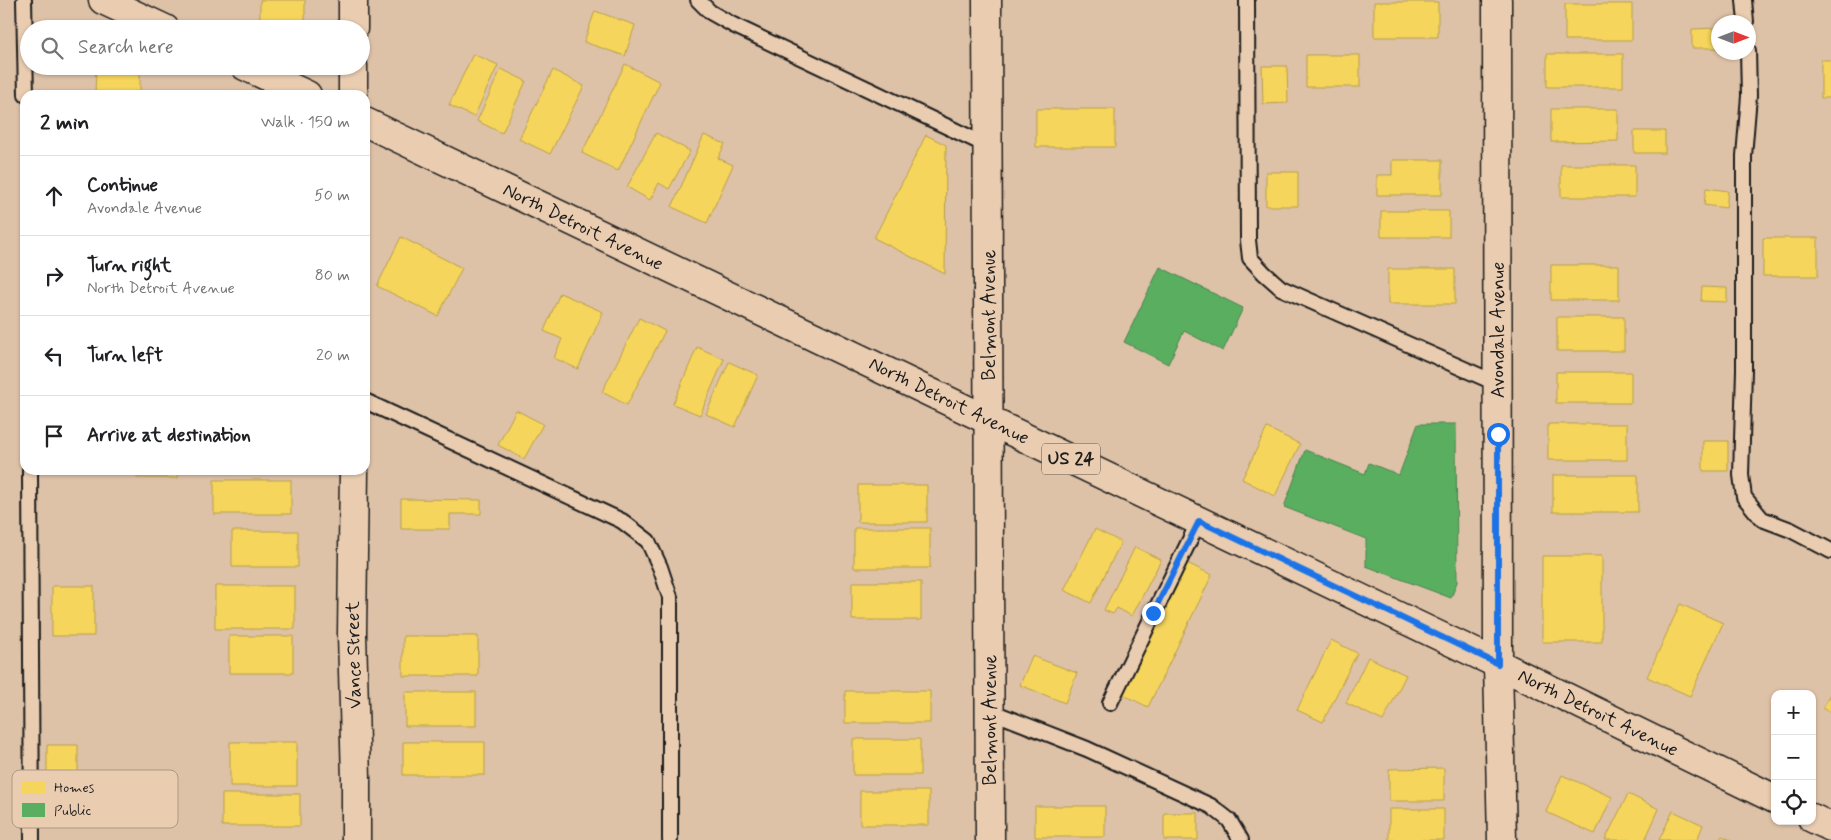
<!DOCTYPE html>
<html lang="en">
<head>
<meta charset="utf-8">
<style>
	:root { --surface:#fff; --page:#f6f6f6; --text:#202124; --muted:#757577; --line:#e0e0e0 }
	body { margin:0; font-family:Mynerve,sans-serif; background:var(--page); color:var(--text) }
	.controls { position:absolute; right:15px; bottom:15px; display:grid; overflow:hidden; border-radius:10px; box-shadow:0 1px 4px #0004 }
	.controls button { width:45px; height:45px; display:grid; place-items:center; padding:0; border:0; border-bottom:1px solid var(--line); background:var(--surface); color:var(--text); font:25px sans-serif }
	.compass { position:absolute; left:1711px; top:15px; width:45px; height:45px; border-radius:50%; background:var(--surface); box-shadow:0 1px 4px #0004; rotate:90deg }
	.stop { position:absolute; width:15px; height:15px; margin:-11px; border:4px solid #1a73e8; border-radius:50%; background:#fff }
	.stop.end { background:#1a73e8; border-color:#fff; box-shadow:0 1px 5px #0008 }
	.list { margin:0; padding:0; list-style:none }
	h2 { display:flex; justify-content:space-between; align-items:center; height:65px; margin:0; padding:0 20px; font-size:21px }
	h2 small { font-size:16px; font-weight:400; color:var(--muted) }
	.list li { display:grid; grid-template-columns:32px 1fr auto; gap:15px; align-items:center; box-sizing:border-box; height:80px; padding:0 20px; border-top:1px solid var(--line) }
	.list b { display:block; font-size:19px; white-space:nowrap }
	.list p { margin:0; font-size:16px; white-space:nowrap; color:var(--muted) }
	.list em { font-size:16px; font-style:normal; color:var(--muted) }
	.icon { flex:none; width:28px; height:28px; fill:none; stroke:currentColor; stroke-width:2; stroke-linecap:round; stroke-linejoin:round }
	.map { position:relative; flex:none; width:1831px; height:840px; overflow:hidden }
	.search { position:absolute; background:var(--surface); box-shadow:0 1px 4px #0004; left:20px; top:20px; width:350px; height:55px; display:flex; align-items:center; gap:12px; box-sizing:border-box; padding:0 18px; border-radius:28px; color:var(--muted); font-size:19px }
	.panel { position:absolute; background:var(--surface); box-shadow:0 1px 4px #0004; left:20px; top:90px; width:350px; height:385px; border-radius:15px }
	.map>svg:first-child { display:block }
	.homes { fill:#f6d55c; stroke:#b59e49 }
	.public { fill:#5aae61; stroke:#47824c }
	.lines { fill:none; stroke-linecap:round; stroke-linejoin:round }
	.lane-casing { stroke:#1c1c1c; stroke-width:18 }
	.street-casing { stroke:#1c1c1c; stroke-width:31 }
	.primary-casing { stroke:#1c1c1c; stroke-width:31 }
	.lane { stroke:#eacdb1; stroke-width:14 }
	.street { stroke:#eacdb1; stroke-width:28 }
	.primary { stroke:#eacdb1; stroke-width:28 }
	.route { stroke:#1a73e8; stroke-width:6 }
	.labels { text-anchor:middle; dominant-baseline:central; stroke-width:5; stroke-linejoin:round; paint-order:stroke }
	.shield { fill:#eacdb1; stroke:#5a5149; stroke-width:1 }
	.shield-label { font-size:18px; font-weight:bold; fill:#1c1c1c }
	.street-label { font-size:19px; fill:#1c1c1c; stroke:#eacdb1 }
	.key { fill:#eacdb1; stroke:#ac9884; stroke-width:1 }
	.key-label { font-size:14px; fill:#1c1c1c }
</style>
</head>
<body>
<div class="map">
<svg width="1831" height="840" viewBox="0 0 1831 840">
	<rect width="100%" height="100%" fill="#dec2a8"/>
	<filter id="ink" filterUnits="userSpaceOnUse"><feTurbulence type="fractalNoise" baseFrequency=".02" numOctaves="2"/><feDisplacementMap in="SourceGraphic" scale="10" xChannelSelector="R" yChannelSelector="G"/><feConvolveMatrix kernelMatrix="1 2 1 2 8 2 1 2 1" color-interpolation-filters="sRGB"/></filter>
	<g filter="url(#ink)">
		<path class="homes" d="M260,0H305V29H260Z
			M1374,2H1438V37H1374Z
			M1565,4H1632V40H1565Z
			M595,11L635,25L625,56L584,42Z
			M1718,28V48H1692V29Z
			M473,54L498,65L474,117L449,105Z
			M1547,54H1623V87H1547Z
			M1306,55H1360V87H1306Z
			M1821,60H1831V98H1821Z
			M625,64L660,82L618,171L582,153Z
			M96,66H140V95H95Z
			M1262,66H1287L1288,103L1263,104Z
			M501,69L526,81L502,133L477,121Z
			M553,70L584,86L550,154L519,139Z
			M1036,109H1115V147H1036Z
			M1551,109H1618V141L1551,142Z
			M1634,131H1665V153H1634Z
			M656,133L690,151L669,189L659,183L650,200L627,187Z
			M704,135L725,144L718,158L733,165L707,223L672,207Z
			M926,135L946,145L945,274L874,238Z
			M1392,160H1442V195H1377V175H1392Z
			M1561,165H1635V197H1561Z
			M1266,172H1298V206H1266Z
			M1706,188L1728,191L1726,208L1704,205Z
			M1381,211H1449V237H1381Z
			M401,237L462,268L438,316L377,286Z
			M1763,238H1818V276H1763Z
			M1551,265H1619V300H1551Z
			M1388,269H1455V304H1388Z
			M1702,287L1727,288V302L1701,301Z
			M560,293L603,312L578,369L554,358L562,339L544,331Z
			M1557,317H1624V351H1557Z
			M639,318L665,331L627,405L602,392Z
			M697,347L724,359L700,415L673,404Z
			M729,362L758,375L735,427L706,414Z
			M1556,372H1631V403H1556Z
			M516,410L543,424L524,459L498,445Z
			M1548,424H1627V460H1548Z
			M1267,428L1300,444L1275,496L1242,479Z
			M1703,441H1728V471H1703Z
			M137,470H178V478H137Z
			M1553,475H1638V512H1553Z
			M214,480H291V514H214Z
			M858,485H927V522H858Z
			M401,499L481,500V514H450V529H401Z
			M854,528H930V568H854Z
			M1095,529L1121,542L1091,603L1064,590Z
			M232,531H298V567H232Z
			M1135,547L1161,560L1132,616L1117,608L1113,614L1104,610Z
			M1542,556H1602V642H1542Z
			M1187,563L1212,575L1148,707L1122,694Z
			M852,582H921V620H852Z
			M52,586H94V636H52Z
			M215,586H295V629H215Z
			M1680,604L1723,623L1690,696L1647,677Z
			M229,636H293V673H229Z
			M403,636H478V676H403Z
			M1331,640L1357,653L1323,722L1297,710Z
			M1032,656L1077,673L1065,703L1020,685Z
			M1368,657L1406,675L1383,721L1346,703Z
			M845,691H930V723H845Z
			M405,692H476V726H405Z
			M1831,692V712L1823,708Z
			M853,739H920V775H853Z
			M230,742H297V786H230Z
			M403,742H485V775H403Z
			M47,745H78V794H47Z
			M1444,768V801H1389V769Z
			M1562,775L1612,797L1595,834L1546,812Z
			M860,791H929V825H860Z
			M222,794H300V826H222Z
			M1628,794L1659,809L1645,840H1605Z
			M1035,806H1105V837H1035Z
			M1389,809H1444V840H1389Z
			M1673,811L1703,825L1697,840H1659Z
			M1164,813H1198V840H1164Z
			M1722,836L1731,840H1719Z"/>
		<path class="public" d="M1160,267L1243,308L1223,351L1184,331L1168,364L1124,342Z
			M1418,424H1456L1457,582L1451,598L1366,566V539L1284,507L1305,450L1365,474L1369,463L1399,475Z"/>
		<g class="lines">
			<defs>
				<path id="lane" d="M24,0L26,95
					M698,0L710,12L733,25L988,146
					M1247,0L1248,240L1250,258L1264,273L1281,288L1498,384
					M1744,0L1746,22
					M1748,50L1749,96L1744,156V370L1741,475L1744,497L1762,519L1791,530L1831,551
					M365,401L622,521L648,541L660,567L670,597V840
					M30,470L32,840
					M1110,703L1199,521
					M990,711L1087,749L1211,806L1229,820L1241,840"/>
				<path id="street" d="M353,0V29
					M987,0L990,840
					M1497,0L1498,664L1502,840
					M353,66V95
					M354,470L352,634L356,779V840"/>
				<path id="primary" d="M103,0L165,29
					M245,66L307,95
					M365,122L1498,664L1775,799
					M1812,818L1831,827"/>
			</defs>
			<use href="#lane" class="lane-casing"/>
			<use href="#street" class="street-casing"/>
			<use href="#primary" class="primary-casing"/>
			<use href="#lane" class="lane"/>
			<use href="#street" class="street"/>
			<use href="#primary" class="primary"/>
		</g>
	</g>
	<g class="lines" filter="url(#ink)">
		<path class="route" d="M1153,613L1199,521L1498,664V434"/>
	</g>
	<g class="labels">
		<rect class="shield" x="1042" y="443.5" width="58" height="31" rx="4"/>
		<g class="shield-label">
			<text x="1071" y="459">US 24</text>
		</g>
		<g class="street-label">
			<text transform="translate(583 227) rotate(26)">North Detroit Avenue</text>
			<text transform="translate(989 315) rotate(-90)">Belmont Avenue</text>
			<text transform="translate(1498 330) rotate(-90)">Avondale Avenue</text>
			<text transform="translate(949 401) rotate(26)">North Detroit Avenue</text>
			<text transform="translate(354 655) rotate(-91)">Vance Street</text>
			<text transform="translate(1598 713) rotate(26)">North Detroit Avenue</text>
			<text transform="translate(990 720) rotate(-90)">Belmont Avenue</text>
		</g>
	</g>
	<rect x="12" y="770" width="166" height="58" rx="8" class="key"/>
	<rect x="22" y="781" width="23" height="13" fill="#f6d55c"/>
	<rect x="22" y="803" width="23" height="14" fill="#5aae61"/>
	<g class="key-label">
		<text x="54" y="792">Homes</text>
		<text x="54" y="815">Public</text>
	</g>
</svg>
<div class="controls">
<button>+</button>
<button>−</button>
<button><svg class="icon" aria-label="locate" viewBox="0 0 24 24"><circle cx="12" cy="12" r="6"/><path d="M12 2v4M12 18v4M2 12h4M18 12h4"/></svg></button>
</div>
<svg class="compass" viewBox="-18 -18 36 36"><path d="M0-13l5 13h-10z" fill="#e53935"/><path d="M0 13l5-13h-10z" fill="#757577"/></svg>
<div class="stop" style="left:1498px;top:434px"></div>
<div class="stop end" style="left:1153px;top:613px"></div>
<div class="search"><svg class="icon" aria-label="search" viewBox="0 0 24 24"><circle cx="10" cy="10" r="6"/><path d="M15 15l6 6"/></svg>Search here</div>
<section class="panel">
<h2>2 min<small>Walk · 150 m</small></h2>
<ul class="list">
<li><svg class="icon" aria-label="ahead" viewBox="0 0 24 24"><path d="M12 20V5M6 11l6-6 6 6"/></svg><div><b>Continue</b><p>Avondale Avenue</p></div><em>50 m</em></li>
<li><svg class="icon" aria-label="right" viewBox="0 0 24 24"><path d="M7 20v-9h11M14 6l5 5-5 5"/></svg><div><b>Turn right</b><p>North Detroit Avenue</p></div><em>80 m</em></li>
<li><svg class="icon" aria-label="left" viewBox="0 0 24 24"><path d="M17 20v-9H6M10 6l-5 5 5 5"/></svg><div><b>Turn left</b></div><em>20 m</em></li>
<li><svg class="icon" aria-label="arrive" viewBox="0 0 24 24"><path d="M6 21V4h12l-3 4 3 4H6"/></svg><div><b>Arrive at destination</b></div></li>
</ul>
</section>
</div>
</body>
</html>
